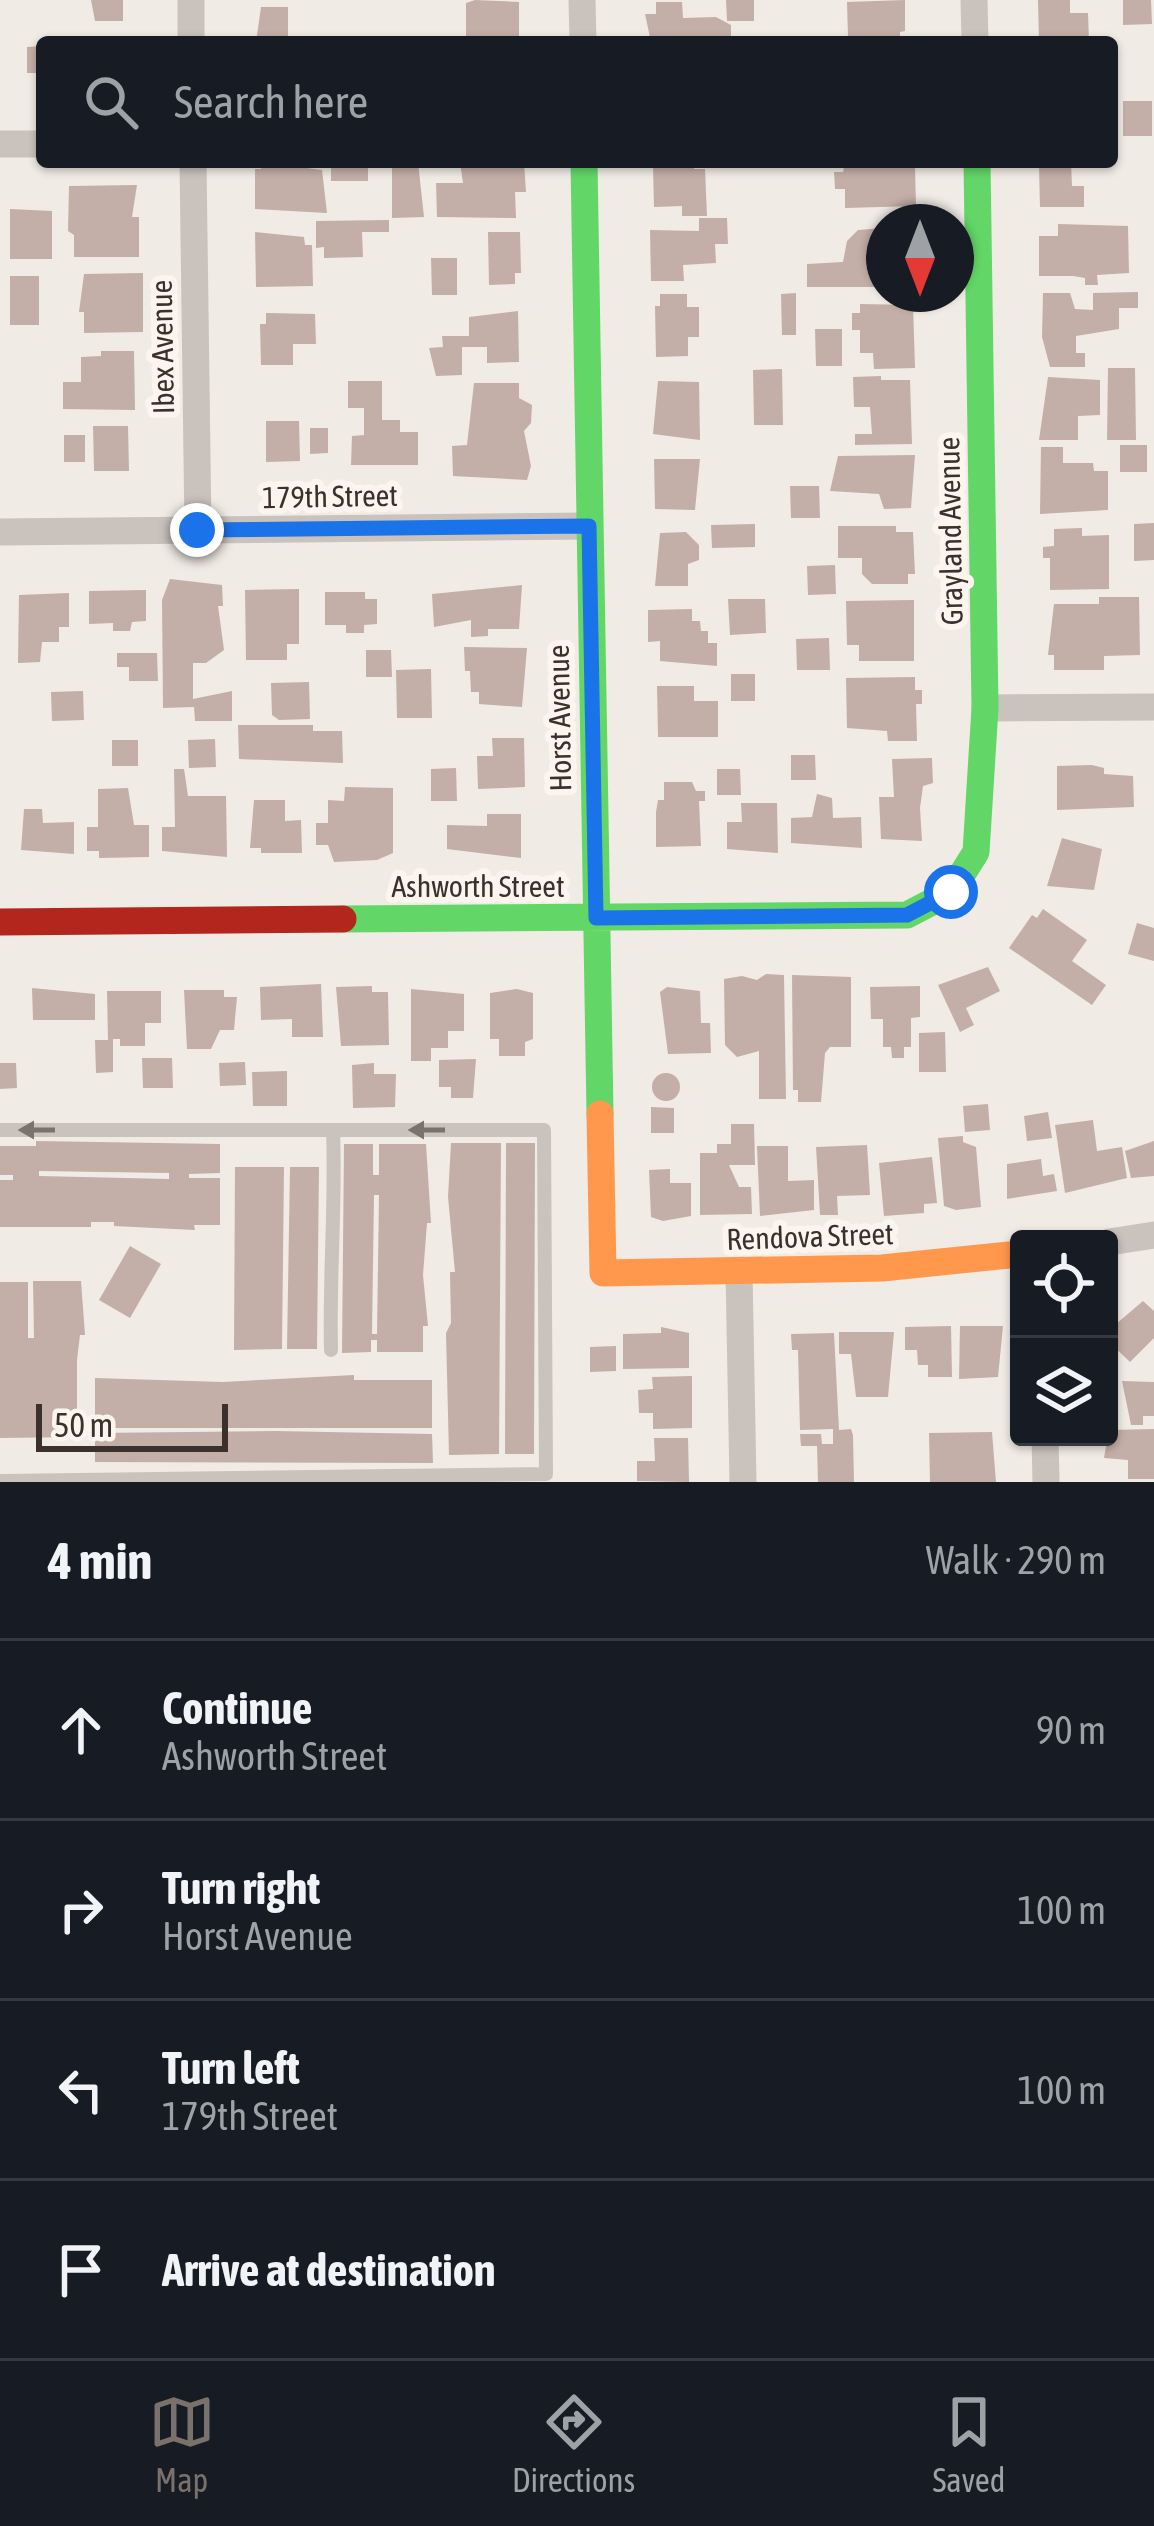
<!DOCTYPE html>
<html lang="en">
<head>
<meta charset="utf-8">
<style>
	:root { --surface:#171b24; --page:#242831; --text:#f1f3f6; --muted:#9ea1a6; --line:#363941; --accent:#7a716c }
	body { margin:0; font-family:"Asap Condensed",sans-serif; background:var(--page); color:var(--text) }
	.controls { position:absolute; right:36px; bottom:36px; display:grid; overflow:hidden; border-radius:12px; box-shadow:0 3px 9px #0004 }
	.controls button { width:108px; height:108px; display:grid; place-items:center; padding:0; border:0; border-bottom:3px solid var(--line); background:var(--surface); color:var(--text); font:60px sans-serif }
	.compass { position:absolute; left:866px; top:204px; width:108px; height:108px; border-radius:50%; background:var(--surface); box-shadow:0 3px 9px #0004; rotate:180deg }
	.scale { position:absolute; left:36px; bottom:30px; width:192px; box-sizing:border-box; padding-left:12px; border:6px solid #3b302b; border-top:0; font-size:33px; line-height:42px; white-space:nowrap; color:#3b302b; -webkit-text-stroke:9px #fbf5ee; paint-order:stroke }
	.stop { position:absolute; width:36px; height:36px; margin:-27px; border:9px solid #1a73e8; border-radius:50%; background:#fff }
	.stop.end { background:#1a73e8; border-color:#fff; box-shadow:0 3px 12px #0008 }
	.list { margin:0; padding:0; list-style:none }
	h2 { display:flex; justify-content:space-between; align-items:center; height:156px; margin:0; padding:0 48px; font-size:51px }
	h2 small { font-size:39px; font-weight:400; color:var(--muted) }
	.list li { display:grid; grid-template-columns:78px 1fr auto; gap:36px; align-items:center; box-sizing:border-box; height:180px; padding:0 48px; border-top:3px solid var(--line) }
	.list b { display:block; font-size:45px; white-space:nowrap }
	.list p { margin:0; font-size:39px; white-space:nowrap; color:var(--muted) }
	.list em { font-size:39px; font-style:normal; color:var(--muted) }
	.icon { flex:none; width:66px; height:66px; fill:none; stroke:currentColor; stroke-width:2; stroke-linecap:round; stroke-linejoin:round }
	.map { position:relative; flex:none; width:1154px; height:1482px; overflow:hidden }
	.search { position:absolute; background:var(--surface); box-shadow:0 3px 9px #0004; left:36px; right:36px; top:36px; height:132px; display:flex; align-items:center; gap:30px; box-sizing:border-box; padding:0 42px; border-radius:12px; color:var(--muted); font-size:45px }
	.sheet { height:876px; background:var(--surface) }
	nav { display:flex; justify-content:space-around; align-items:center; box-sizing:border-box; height:168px; border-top:3px solid var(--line); background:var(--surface); font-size:33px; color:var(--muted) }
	nav a { display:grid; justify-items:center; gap:6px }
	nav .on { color:var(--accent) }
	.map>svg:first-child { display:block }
	.building { fill:#c3afa7; fill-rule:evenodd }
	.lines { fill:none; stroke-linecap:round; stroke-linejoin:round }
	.lane { stroke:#c9c2bd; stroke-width:14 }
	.street { stroke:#c9c2bd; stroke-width:27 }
	.fast { stroke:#63d668; stroke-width:27 }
	.slow { stroke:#ff974d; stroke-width:27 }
	.jam { stroke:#b3261e; stroke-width:27 }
	.oneway { fill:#7b726d }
	.route { stroke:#1a73e8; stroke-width:15 }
	.labels { text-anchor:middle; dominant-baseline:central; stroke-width:12; stroke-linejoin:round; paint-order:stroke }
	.street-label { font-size:30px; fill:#3b302b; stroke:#fbf5ee }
</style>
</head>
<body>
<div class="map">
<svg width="1154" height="1482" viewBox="0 0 1154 1482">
	<rect width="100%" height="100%" fill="#f0ebe5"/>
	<path class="building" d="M91,0H123V21H95Z
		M475,0L519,2V39L466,38V3Z
		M726,0H754V21H727Z
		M905,0V31L900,32V42L848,36L847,2Z
		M1038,0H1070V13H1088L1089,42H1039Z
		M1123,0H1151L1152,24L1123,25Z
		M656,2H682L683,18L716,17L731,25V42H651L645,14H656Z
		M261,7H288V42H256Z
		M42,46V73H27V47Z
		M1123,101H1152V136H1123Z
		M260,162L322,170L327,213L255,209V169H261Z
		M331,162H368V181H331Z
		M392,162H418L424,217L392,218Z
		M460,162H524L526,192H515L516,218L437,217L436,183H463Z
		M659,162H694V169H705L707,216H682V206L654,207L653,166Z
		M845,162H901V168H915L916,206L845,208V189H835L834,172H843Z
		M1045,162H1071L1072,186H1084V207H1040L1039,167Z
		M137,185L132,217H139V257H74V235L68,231L69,186Z
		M10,209L52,211V259H10Z
		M699,218H727L728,244H715L716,263L683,265L684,281H651L650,230L699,231Z
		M389,220V232H362L363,257L324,258V247L316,248V221Z
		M1058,224L1128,226L1129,273L1097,275L1098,285H1085V278L1073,276H1039V236H1058Z
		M884,228V287H807V264L843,262L847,241L858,230Z
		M255,232L304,237L305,245H312L313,286L256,287Z
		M488,232H520L521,273H515V284L489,285Z
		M431,258H457V295H432Z
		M143,273V332L84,333V312H79L84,274Z
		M10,276H39V325H10Z
		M1138,292V308H1119V329L1076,336V353H1085V367H1050L1042,337L1043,293H1070L1075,309L1093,310V293Z
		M796,293V335H782L781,294Z
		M660,294H687V307H699V337H688V356L656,357L655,306H660Z
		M860,304L913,305L915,368L874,369L873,353H860V330H852V313H860Z
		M518,311L519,362L487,363V347H462V375L436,376L429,348L443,347L442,336H469V317Z
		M266,313L315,314L316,344H293V365H261L260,324H266Z
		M815,329H842V366H816Z
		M101,351H134L135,410L63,409V382H81V357L101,356Z
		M1108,368H1135L1136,440H1107Z
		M782,369L783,425H754L753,370Z
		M881,376V380H910L912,444L855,445V434H872L870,407H854L853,377Z
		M1048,377L1100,380V415L1078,416V440H1039Z
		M348,381H382V420H400V432H418V465H351L352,436L364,435V408H348Z
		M658,381L699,382L700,440L653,434Z
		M474,383H519V398L532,405L531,423L524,431L531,466L527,480L453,476L452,446L467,445Z
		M266,421H299L300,461L266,462Z
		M93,426H128L129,471H94Z
		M310,428H328V453L310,454Z
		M64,435H85V462H64Z
		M1120,445H1147V472H1120Z
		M1041,447H1063V463H1093L1094,471H1108V510L1040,514Z
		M915,455L911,508L884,509L879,494L830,491L838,456Z
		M654,459H700L695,510L655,509Z
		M790,486H819L820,518H791Z
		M1154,523V560L1134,561V524Z
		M755,524V547L712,548L711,525Z
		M838,526H896V532H913L915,574H908V584H872L862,574V558H838Z
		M1082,528V536L1109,535V589L1050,590V558H1043V547L1054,546V529Z
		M686,532L699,545V560L688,564V586H655L660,533Z
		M835,565L836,594L808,595L807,566Z
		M170,579L222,585L223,606H218L224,650L206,663H193V699L232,691V721H195L194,707L163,708L162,600Z
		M522,585L519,629H488V636L471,637V620L434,627L432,594Z
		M299,589V644H287V660H246L245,590Z
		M146,590V621L132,622L130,631H113V623L89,624V591Z
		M325,592H365V599H377V624L364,625V633H346V625H325Z
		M69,593V627H59V642H42L40,662L18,663L19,595Z
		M1099,597H1139L1140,655L1104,656V670H1054V655H1048L1054,604H1099Z
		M728,599H765L766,633L730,635Z
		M914,600V661H859V645H847L846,601Z
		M692,609V621H700L701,631H708V643H717V666L660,661V641L648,642V610Z
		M829,638L830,670H797L796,639Z
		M464,647L527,648L522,707L479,704V692H471L470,671H465Z
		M366,650H391L392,677H366Z
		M117,653H157L158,681H129V667H117Z
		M431,669L432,718H397L396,670Z
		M731,674H755V701H731Z
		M915,677V690H922V704H916L917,741H888L887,731L847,728L846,678Z
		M309,682L310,719L279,720L272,715L271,683Z
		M657,686H694V701H718V737H658Z
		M83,691L84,720L52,721L51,692Z
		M238,725H313V731H342L343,763L239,759Z
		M492,738H524L525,787L478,789L477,756H493Z
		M215,739L216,767L189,768L188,740Z
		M112,740H138V766H112Z
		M791,755H815L816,780H791Z
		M932,758L933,783L923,786L920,808L922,841L881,839L879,797H894L892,759Z
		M1092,765L1104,768V774L1133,776L1134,807L1057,810V766Z
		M456,768L457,801H431V769Z
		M174,769H184L188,796H226L227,857L162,851V827H175Z
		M717,769H740L741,795H717Z
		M664,782H692L696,791H705V801H699L701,846L656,847V812L658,800H664Z
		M345,787L393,788V853L377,860L334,862L328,845H316V823H328V800L344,801Z
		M128,788L134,825H149V857L99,858V851H87V827H98V789Z
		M817,794L832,798L833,818L861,817L862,848L791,843V818L812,817Z
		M254,800H285V821L301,820L302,853H261V848H250Z
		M741,803H777L778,853L727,849V822H742Z
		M24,809H42L43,823L74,822V854L21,850Z
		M487,814H521V858L447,849V825L487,826Z
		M1062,838L1102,849L1094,890L1047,886Z
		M1043,909L1087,940L1072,961L1106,985L1092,1005L1009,948L1032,915L1037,918Z
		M1137,923L1154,928V961L1128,954Z
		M988,967L1000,991L966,1008L974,1025L960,1032L938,985Z
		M766,974L784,975L786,1099H759V1051L737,1057L725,1045L724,979L742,976L757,980Z
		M792,975L851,977V1047H830L825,1053L821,1102H798V1090H793Z
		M321,984L323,1037H292V1019L261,1020L260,987Z
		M372,986V992H388L389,1045L341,1046L336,987Z
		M920,986V1017L911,1018V1047H904V1058H892L891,1047H883V1019H871L870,987Z
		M667,987L700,991L701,1023H710L711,1053L668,1054L660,992Z
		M32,988L95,994V1020H33Z
		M411,989L464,994V1031H448V1048H431V1061H411Z
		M517,989L533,993V1039L525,1042V1056H499V1039H490V993Z
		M184,990H224V997H237L234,1030H220L211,1049H187Z
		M107,991H161V1023H145V1046H120V1039H113V1072L96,1073L95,1040H108Z
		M945,1032L946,1072H919V1033Z
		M142,1058H172L173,1088H143Z
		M476,1059L473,1098H451V1087H439V1060Z
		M245,1062L246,1085L220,1086L219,1063Z
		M0,1063H16L17,1088L0,1089Z
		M374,1063V1074H396L395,1107L353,1108L352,1065Z
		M287,1071V1106H253L252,1072Z
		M652 1087a14 14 0 1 1 28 0a14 14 0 1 1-28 0Z
		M988,1104L990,1130L965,1132L963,1106Z
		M651,1107L674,1108V1133H651Z
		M1048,1112L1052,1138L1027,1141L1024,1116Z
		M1093,1120L1097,1151L1122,1147L1127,1178L1065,1193L1055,1125Z
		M731,1124H754L755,1165H729L739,1187H751L752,1214L700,1215V1153H717V1144H731Z
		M963,1136V1142L976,1147L981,1207L956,1210L944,1206L938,1138Z
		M36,1141L220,1144V1173L189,1174V1178H220V1225H194L195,1230L114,1226V1222H91V1227H0V1180H13V1175H0V1146H36ZM39,1171L169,1173V1179L39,1176Z
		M1154,1141V1176L1131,1178L1125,1151Z
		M451,1143H501L499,1454L449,1455L446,1333L451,1323L450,1272H455L448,1197Z
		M506,1143H535L534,1454H505Z
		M344,1144H373V1175H379V1144H426L431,1223H427L423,1275L428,1326H423V1352H377V1340H371V1352L342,1353ZM374,1195H379L377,1334H372Z
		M867,1145L870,1195L837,1196L838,1215H820L816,1147Z
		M757,1146H788V1181L814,1180V1210L760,1216Z
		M932,1157L937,1203L924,1204V1213L884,1216L879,1163Z
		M1041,1159L1043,1176L1054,1174L1057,1191L1007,1199V1164Z
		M235,1167H284L282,1349L234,1350Z
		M290,1167H319L317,1349H287Z
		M670,1169V1183H691V1216L663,1221L651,1217L649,1170Z
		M130,1246L161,1264L130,1318L99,1300Z
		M33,1281H81L85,1335H80L77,1360V1437L0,1438V1282H28V1338H34Z
		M1143,1301L1154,1311V1338L1130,1362L1109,1342V1330Z
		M951,1326L952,1377H928V1365H918L917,1350H905V1327Z
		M960,1326H1003L998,1377L959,1379Z
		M661,1327L689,1333V1368L623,1369V1334L661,1333Z
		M839,1332H894L888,1397H856L851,1354H839Z
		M834,1333L839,1430L851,1429L853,1435L854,1482H818L817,1446H801L800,1434H821L822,1444H833V1429L800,1430L798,1350H792L791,1334Z
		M616,1346V1371L590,1372V1347Z
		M354,1375V1380H432V1428H95V1378L223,1382Z
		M692,1376V1428L653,1429V1413H639L638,1390L653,1389L652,1377Z
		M1122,1381L1154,1382V1416H1143V1425H1131Z
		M1154,1429V1479H1128V1460L1104,1458L1109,1430Z
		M275,1431L432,1434L433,1463L95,1462V1433Z
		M992,1432L996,1482H930L929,1433Z
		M654,1438H688L689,1482L637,1481V1461H655Z"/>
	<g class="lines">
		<path class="lane" d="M0,1130H544L546,1474L0,1481
			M331,1350C329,1277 336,1205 333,1130"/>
		<path class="street" d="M191,0V42
			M582,0L583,42
			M974,0L975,42
			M0,144H42
			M193,162L198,531
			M0,532L589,526
			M985,708L1154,707
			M1109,1242L1154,1235
			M739,1273L743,1482
			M1045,1437L1046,1482"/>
		<path class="fast" d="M584,162L600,1114
			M343,919L907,915L951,892L976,852L985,708L977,162"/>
		<path class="slow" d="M600,1114L603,1273L882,1268L1019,1254"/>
		<path class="jam" d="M0,922L343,919"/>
	</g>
	<defs><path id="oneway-solid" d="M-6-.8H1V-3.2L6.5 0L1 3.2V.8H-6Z" transform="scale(3)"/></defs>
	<g class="oneway">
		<use href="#oneway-solid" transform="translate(37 1130) rotate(-180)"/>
		<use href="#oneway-solid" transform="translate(427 1130) rotate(180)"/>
	</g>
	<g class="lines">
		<path class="route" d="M197,530L589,526L596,918L907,915L951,892"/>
	</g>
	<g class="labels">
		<g class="street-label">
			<text transform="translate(162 347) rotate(-91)">Ibex Avenue</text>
			<text transform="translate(330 496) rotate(-1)">179th Street</text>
			<text transform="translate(950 531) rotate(-91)">Grayland Avenue</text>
			<text transform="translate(559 718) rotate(-91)">Horst Avenue</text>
			<text x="478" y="886">Ashworth Street</text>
			<text transform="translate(810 1236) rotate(-2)">Rendova Street</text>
		</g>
	</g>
</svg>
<div class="controls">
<button><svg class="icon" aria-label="locate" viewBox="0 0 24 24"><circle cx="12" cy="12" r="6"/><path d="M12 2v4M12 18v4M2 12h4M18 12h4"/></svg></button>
<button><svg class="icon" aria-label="layers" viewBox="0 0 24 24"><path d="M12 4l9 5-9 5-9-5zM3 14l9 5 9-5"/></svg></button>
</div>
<svg class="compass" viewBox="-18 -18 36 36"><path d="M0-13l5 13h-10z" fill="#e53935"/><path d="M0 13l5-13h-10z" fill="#9ea1a6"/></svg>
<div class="scale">50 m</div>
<div class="stop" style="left:951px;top:892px"></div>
<div class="stop end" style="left:197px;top:530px"></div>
<div class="search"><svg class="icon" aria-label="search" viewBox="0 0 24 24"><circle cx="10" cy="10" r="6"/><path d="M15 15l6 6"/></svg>Search here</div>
</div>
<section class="sheet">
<h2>4 min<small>Walk · 290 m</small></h2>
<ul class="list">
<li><svg class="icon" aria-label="ahead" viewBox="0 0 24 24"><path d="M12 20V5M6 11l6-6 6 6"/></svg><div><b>Continue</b><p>Ashworth Street</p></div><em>90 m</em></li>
<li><svg class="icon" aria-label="right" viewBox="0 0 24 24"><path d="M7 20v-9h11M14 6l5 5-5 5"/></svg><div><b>Turn right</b><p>Horst Avenue</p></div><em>100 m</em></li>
<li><svg class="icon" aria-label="left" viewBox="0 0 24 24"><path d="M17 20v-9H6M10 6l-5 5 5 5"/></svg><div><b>Turn left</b><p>179th Street</p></div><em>100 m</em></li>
<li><svg class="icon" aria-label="arrive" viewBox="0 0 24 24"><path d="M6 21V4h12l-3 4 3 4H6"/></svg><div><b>Arrive at destination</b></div></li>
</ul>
</section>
<nav>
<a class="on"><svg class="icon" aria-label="map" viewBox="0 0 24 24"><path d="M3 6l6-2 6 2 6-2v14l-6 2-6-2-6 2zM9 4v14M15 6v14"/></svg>Map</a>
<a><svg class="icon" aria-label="directions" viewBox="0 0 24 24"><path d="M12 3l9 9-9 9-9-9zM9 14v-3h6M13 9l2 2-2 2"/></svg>Directions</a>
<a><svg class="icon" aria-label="saved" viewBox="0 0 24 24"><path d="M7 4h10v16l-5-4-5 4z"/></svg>Saved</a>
</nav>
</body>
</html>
